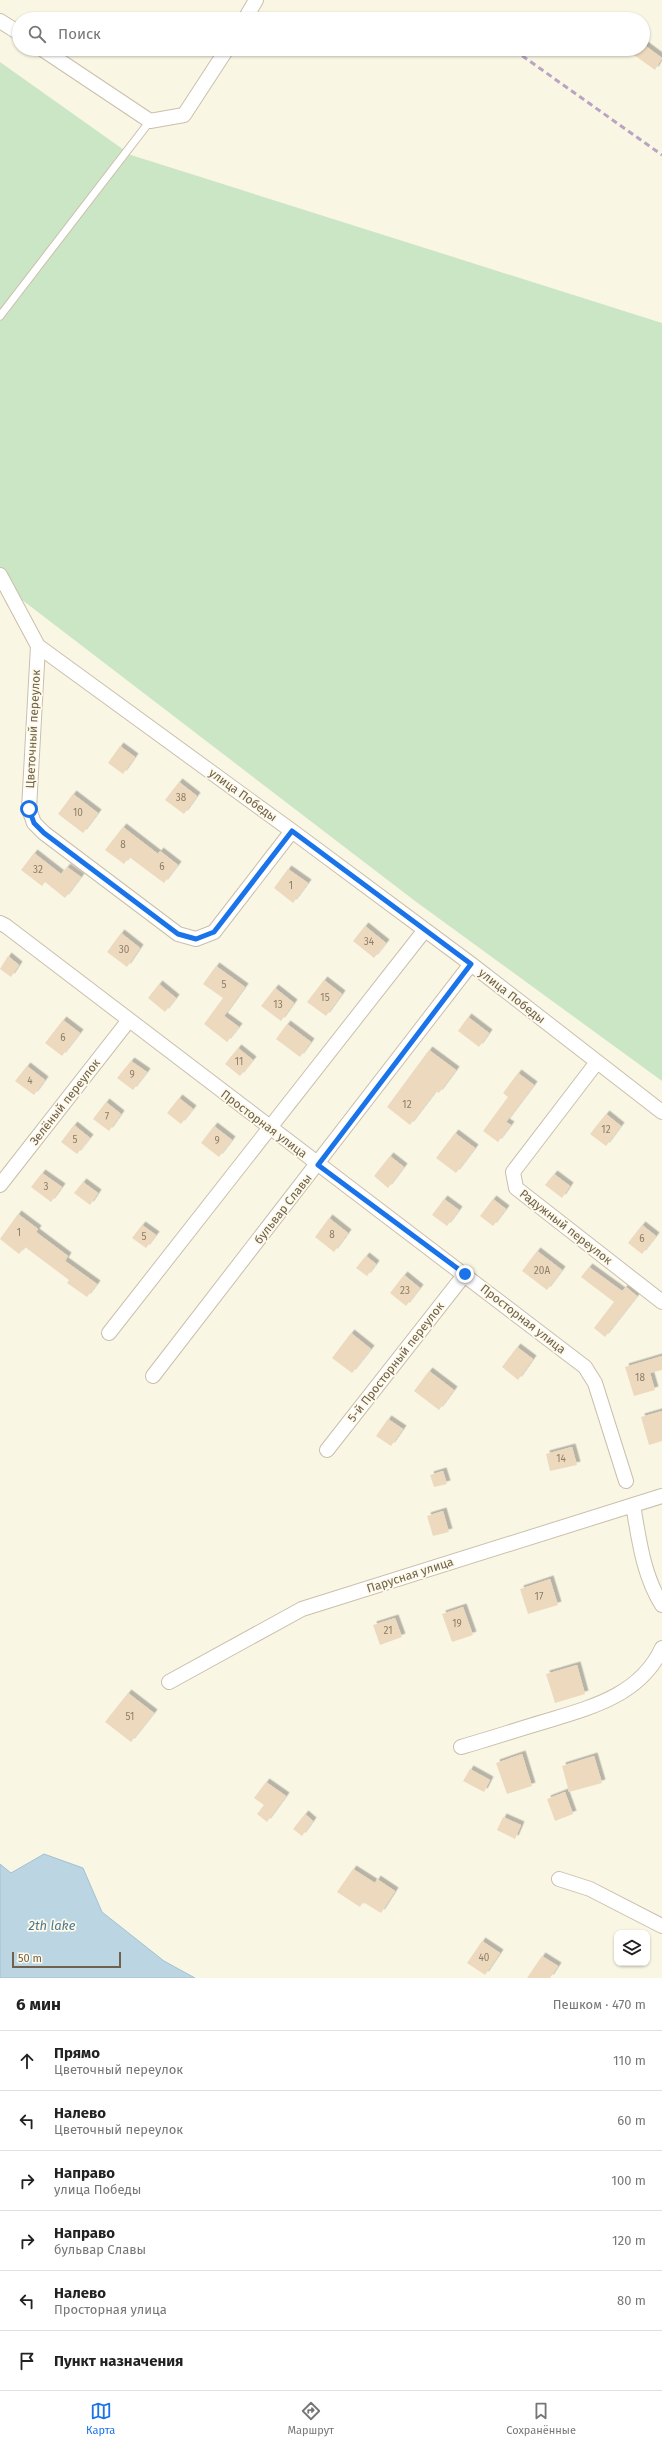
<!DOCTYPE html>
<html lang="ru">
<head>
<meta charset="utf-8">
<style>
	:root { --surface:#fff; --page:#f2f2f2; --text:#222; --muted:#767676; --line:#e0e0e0; --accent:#1a73e8 }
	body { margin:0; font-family:"Fira Sans",sans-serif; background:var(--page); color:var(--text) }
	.controls { position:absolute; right:12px; bottom:12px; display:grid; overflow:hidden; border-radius:8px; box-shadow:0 1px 3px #0004 }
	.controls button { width:36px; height:36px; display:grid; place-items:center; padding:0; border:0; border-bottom:1px solid var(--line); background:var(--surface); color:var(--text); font:20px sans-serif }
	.scale { position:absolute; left:12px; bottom:10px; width:109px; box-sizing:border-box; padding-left:4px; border:2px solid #71604c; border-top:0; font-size:11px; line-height:14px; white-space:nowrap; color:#71604c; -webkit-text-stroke:3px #fdfaea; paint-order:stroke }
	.stop { position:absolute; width:12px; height:12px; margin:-9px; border:3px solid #1a73e8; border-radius:50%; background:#fff }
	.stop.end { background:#1a73e8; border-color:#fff; box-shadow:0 1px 4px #0008 }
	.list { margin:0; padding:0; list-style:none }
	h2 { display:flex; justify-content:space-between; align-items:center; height:52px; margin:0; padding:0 16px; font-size:17px }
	h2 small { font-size:13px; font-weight:400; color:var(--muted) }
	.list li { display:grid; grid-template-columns:26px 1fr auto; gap:12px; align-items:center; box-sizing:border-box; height:60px; padding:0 16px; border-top:1px solid var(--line) }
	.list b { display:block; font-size:15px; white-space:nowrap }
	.list p { margin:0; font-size:13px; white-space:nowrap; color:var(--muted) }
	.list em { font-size:13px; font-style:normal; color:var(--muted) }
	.icon { flex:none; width:22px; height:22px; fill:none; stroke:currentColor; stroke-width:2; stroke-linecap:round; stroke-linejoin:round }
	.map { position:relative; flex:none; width:662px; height:1978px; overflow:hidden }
	.search { position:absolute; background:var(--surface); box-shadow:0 1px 3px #0004; left:12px; right:12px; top:12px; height:44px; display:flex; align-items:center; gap:10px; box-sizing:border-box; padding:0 14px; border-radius:22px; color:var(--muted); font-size:15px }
	.sheet { height:412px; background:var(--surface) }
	nav { display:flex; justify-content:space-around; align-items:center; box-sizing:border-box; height:56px; border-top:1px solid var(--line); background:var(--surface); font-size:11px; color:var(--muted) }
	nav a { display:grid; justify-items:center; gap:2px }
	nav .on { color:var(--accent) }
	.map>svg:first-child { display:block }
	.green { fill:#cbe6c4 }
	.water { fill:#bbd5e2; stroke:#a2c2d3 }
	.building { fill:#eddabe; filter:url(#shadow) }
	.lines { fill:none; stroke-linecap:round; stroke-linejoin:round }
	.service-casing { stroke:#cbbfac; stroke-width:9 }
	.minor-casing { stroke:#cbbfac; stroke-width:16 }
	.service { stroke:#fff; stroke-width:7 }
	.minor { stroke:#fff; stroke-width:14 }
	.rail { stroke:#baa4c3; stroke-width:3; stroke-dasharray:6 4; stroke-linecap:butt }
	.route { stroke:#1a73e8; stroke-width:5 }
	.labels { text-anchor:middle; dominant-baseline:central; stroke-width:3.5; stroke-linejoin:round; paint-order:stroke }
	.number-label { font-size:10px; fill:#907e68 }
	.street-label { font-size:12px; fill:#71604c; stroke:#fdfaea }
	.water-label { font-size:13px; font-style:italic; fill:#4e788f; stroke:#fdfaea }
</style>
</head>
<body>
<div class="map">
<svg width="662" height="1978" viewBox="0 0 662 1978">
	<defs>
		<filter id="shadow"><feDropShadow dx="3.5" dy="-3.5" stdDeviation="0" flood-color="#0004"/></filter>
	</defs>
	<rect width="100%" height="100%" fill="#faf6e4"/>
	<path class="green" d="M0,62L131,155L662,323V1081L415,901L0,583Z"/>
	<path class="water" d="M44,1854L83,1868L102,1912L164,1961L195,1978H0V1864L11,1873Z"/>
	<path class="building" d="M643,44L662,58L655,70L634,55L639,49H643Z
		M120,746L135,757L123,774L108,763Z
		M179,782L197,796L184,814L165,800Z
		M73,794L98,813L83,833L58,814Z
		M123,827L158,854L160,851L178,865L164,883L129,857L124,864L105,850Z
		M34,853L61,874L67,867L81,877L65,898L45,882L42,886L21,870Z
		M288,869L308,883L293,903L274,888Z
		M365,926L386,943L374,958L353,941Z
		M121,933L140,948L127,967L107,952Z
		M8,956L19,965L11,977L0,969Z
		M216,966L245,987L224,1016L239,1027L227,1042L204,1024L223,998L203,984Z
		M324,980L342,994L326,1016L307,1002Z
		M159,984L176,998L165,1012L148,998Z
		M275,988L294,1003L281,1021L261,1006Z
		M468,1017L489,1033L479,1047L458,1031Z
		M63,1020L80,1033L62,1056L45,1043Z
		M287,1024L311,1042L300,1057L276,1039Z
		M238,1048L253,1060L240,1076L225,1064Z
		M429,1050L456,1070L439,1093L436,1091L410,1125L387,1107Z
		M131,1061L147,1072L133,1090L117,1078Z
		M27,1066L45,1080L34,1095L15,1081Z
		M518,1073L534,1085L506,1122L511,1125L498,1142L483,1131L508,1097L503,1093Z
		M179,1098L193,1109L181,1124L167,1113Z
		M106,1102L121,1114L109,1131L93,1119Z
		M606,1114L621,1126L606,1146L590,1134Z
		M74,1125L90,1138L77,1154L61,1142Z
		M214,1126L232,1140L219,1157L201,1143Z
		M455,1133L475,1148L456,1173L436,1158Z
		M390,1156L404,1167L388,1188L374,1176Z
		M42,1173L62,1187L51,1202L31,1187Z
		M554,1174L570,1186L562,1198L545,1185Z
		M83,1182L98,1193L90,1205L74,1193Z
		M444,1199L459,1210L447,1226L432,1215Z
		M493,1199L506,1209L493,1226L480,1216Z
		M18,1214L38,1229L36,1232L68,1256L65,1261L97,1284L87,1297L67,1283L69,1280L25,1247L19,1254L0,1239Z
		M329,1218L348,1233L334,1252L315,1237Z
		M142,1225L156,1235L146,1248L132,1238Z
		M642,1225L656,1236L642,1254L628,1243Z
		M537,1251L562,1270L547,1290L522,1271Z
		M366,1256L376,1264L367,1276L356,1268Z
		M589,1267L622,1291L626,1287L637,1296L605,1337L594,1328L614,1302L581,1277Z
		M404,1275L420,1288L406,1306L390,1293Z
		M351,1333L371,1349L352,1373L332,1358Z
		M517,1347L533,1359L518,1380L502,1367Z
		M662,1356V1370L650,1373L655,1390L634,1396L625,1367Z
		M429,1371L454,1390L439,1410L414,1391Z
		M662,1411V1441L649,1445L641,1417Z
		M388,1419L403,1429L391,1446L376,1436Z
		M572,1447L577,1465L550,1471L546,1454Z
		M443,1471L447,1484L434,1487L430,1475Z
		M443,1511L449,1532L433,1536L427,1516Z
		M550,1579L558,1605L528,1614L520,1589Z
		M463,1607L473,1635L452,1642L442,1614Z
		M395,1618L402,1637L380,1645L373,1625Z
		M577,1665L585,1694L555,1703L546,1674Z
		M128,1693L154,1713L131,1742L105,1722Z
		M522,1754L532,1786L507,1794L496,1763Z
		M594,1756L602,1783L569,1792L562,1766Z
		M470,1769L490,1780L484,1792L463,1781Z
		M266,1782L286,1796L267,1822L257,1814L264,1805L254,1798Z
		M565,1792L573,1814L555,1821L547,1799Z
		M305,1814L313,1821L302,1836L293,1829Z
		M503,1817L521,1825L515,1839L497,1830Z
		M353,1869L375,1883L377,1879L395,1891L381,1913L363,1902L360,1907L337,1892Z
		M482,1941L500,1953L485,1975L467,1963Z
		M542,1956L558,1966L550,1978H527Z"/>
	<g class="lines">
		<defs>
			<path id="service" d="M0,316L150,121"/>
			<path id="minor" d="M245,19L256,0
				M0,21L19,33
				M42,49L150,121L184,115L227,49
				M0,575L38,646L292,831L471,964L662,1112
				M38,646L29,809L34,823L44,833L178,934L196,939L214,932L292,831
				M0,923L6,926L585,1367L595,1383L626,1481
				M597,1062L513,1172L516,1188L662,1302
				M0,1185L129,1020
				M109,1333L424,931
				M153,1376L471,964
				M327,1450L465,1274
				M633,1505C639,1539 643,1575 662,1605
				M169,1682L302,1609L662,1496
				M461,1747C489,1739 516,1730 543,1722C589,1708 640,1696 662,1648
				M559,1879L590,1889L662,1926"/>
		</defs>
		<use href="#service" class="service-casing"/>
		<use href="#minor" class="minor-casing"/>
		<use href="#service" class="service"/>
		<use href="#minor" class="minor"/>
		<path class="rail" d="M514,50L662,155"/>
	</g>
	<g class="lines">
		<path class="route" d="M29,809L34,823L44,833L178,934L196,939L214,932L292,831L471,964L318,1165L465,1274"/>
	</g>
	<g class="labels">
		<g class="number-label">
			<text x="181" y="798">38</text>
			<text x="78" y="813">10</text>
			<text x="123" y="845">8</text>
			<text x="162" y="867">6</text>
			<text x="38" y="870">32</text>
			<text x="291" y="886">1</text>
			<text x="369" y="942">34</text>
			<text x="124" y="950">30</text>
			<text x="224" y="985">5</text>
			<text x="325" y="998">15</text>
			<text x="278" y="1005">13</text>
			<text x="63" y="1038">6</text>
			<text x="239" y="1062">11</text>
			<text x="132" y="1075">9</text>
			<text x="30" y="1081">4</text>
			<text x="407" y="1105">12</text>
			<text x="107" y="1117">7</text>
			<text x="606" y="1130">12</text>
			<text x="75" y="1140">5</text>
			<text x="217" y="1141">9</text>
			<text x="46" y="1187">3</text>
			<text x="19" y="1233">1</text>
			<text x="332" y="1235">8</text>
			<text x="144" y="1237">5</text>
			<text x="642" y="1239">6</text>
			<text x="542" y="1271">20А</text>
			<text x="405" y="1291">23</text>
			<text x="640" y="1378">18</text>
			<text x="561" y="1459">14</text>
			<text x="539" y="1597">17</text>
			<text x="457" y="1624">19</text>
			<text x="388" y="1631">21</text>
			<text x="130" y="1717">51</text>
			<text x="484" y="1958">40</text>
		</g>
		<g class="street-label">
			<text transform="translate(33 729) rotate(-87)">Цветочный переулок</text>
			<text transform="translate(243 795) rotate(36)">улица Победы</text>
			<text transform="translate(512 996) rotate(38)">улица Победы</text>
			<text transform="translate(65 1102) rotate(-52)">Зелёный переулок</text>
			<text transform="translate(264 1124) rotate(37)">Просторная улица</text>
			<text transform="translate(283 1209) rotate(-52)">бульвар Славы</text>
			<text transform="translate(566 1227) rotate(38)">Радужный переулок</text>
			<text transform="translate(523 1319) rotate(38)">Просторная улица</text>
			<text transform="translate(396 1362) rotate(-52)">5-й Просторный переулок</text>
			<text transform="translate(410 1575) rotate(-18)">Парусная улица</text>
		</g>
		<g class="water-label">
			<text x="52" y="1925">2th lake</text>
		</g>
	</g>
</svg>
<div class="controls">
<button><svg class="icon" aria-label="layers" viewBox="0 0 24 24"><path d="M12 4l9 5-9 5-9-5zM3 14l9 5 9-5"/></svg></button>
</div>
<div class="scale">50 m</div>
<div class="stop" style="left:29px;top:809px"></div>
<div class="stop end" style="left:465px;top:1274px"></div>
<div class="search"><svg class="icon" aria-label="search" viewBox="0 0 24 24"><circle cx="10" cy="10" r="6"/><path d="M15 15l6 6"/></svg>Поиск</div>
</div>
<section class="sheet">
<h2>6 мин<small>Пешком · 470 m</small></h2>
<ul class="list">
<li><svg class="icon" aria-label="ahead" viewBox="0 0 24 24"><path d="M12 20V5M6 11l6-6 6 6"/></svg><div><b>Прямо</b><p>Цветочный переулок</p></div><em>110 m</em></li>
<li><svg class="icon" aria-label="left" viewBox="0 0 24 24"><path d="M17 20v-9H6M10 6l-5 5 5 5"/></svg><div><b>Налево</b><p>Цветочный переулок</p></div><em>60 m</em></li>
<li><svg class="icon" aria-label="right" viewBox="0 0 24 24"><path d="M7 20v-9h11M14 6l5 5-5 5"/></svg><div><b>Направо</b><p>улица Победы</p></div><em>100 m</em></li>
<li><svg class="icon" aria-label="right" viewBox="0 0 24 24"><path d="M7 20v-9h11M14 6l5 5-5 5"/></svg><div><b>Направо</b><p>бульвар Славы</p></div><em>120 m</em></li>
<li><svg class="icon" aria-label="left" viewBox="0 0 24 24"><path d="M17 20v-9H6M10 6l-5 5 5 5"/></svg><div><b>Налево</b><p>Просторная улица</p></div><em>80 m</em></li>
<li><svg class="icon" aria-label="arrive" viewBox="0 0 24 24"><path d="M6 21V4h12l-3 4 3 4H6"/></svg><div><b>Пункт назначения</b></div></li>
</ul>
</section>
<nav>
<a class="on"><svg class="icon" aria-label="map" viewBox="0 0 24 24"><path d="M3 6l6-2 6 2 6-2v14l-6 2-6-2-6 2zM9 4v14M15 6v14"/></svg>Карта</a>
<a><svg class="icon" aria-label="directions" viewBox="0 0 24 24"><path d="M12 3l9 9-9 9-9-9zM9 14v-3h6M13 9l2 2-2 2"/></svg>Маршрут</a>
<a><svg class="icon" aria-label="saved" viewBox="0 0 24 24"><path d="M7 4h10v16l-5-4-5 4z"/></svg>Сохранённые</a>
</nav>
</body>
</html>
